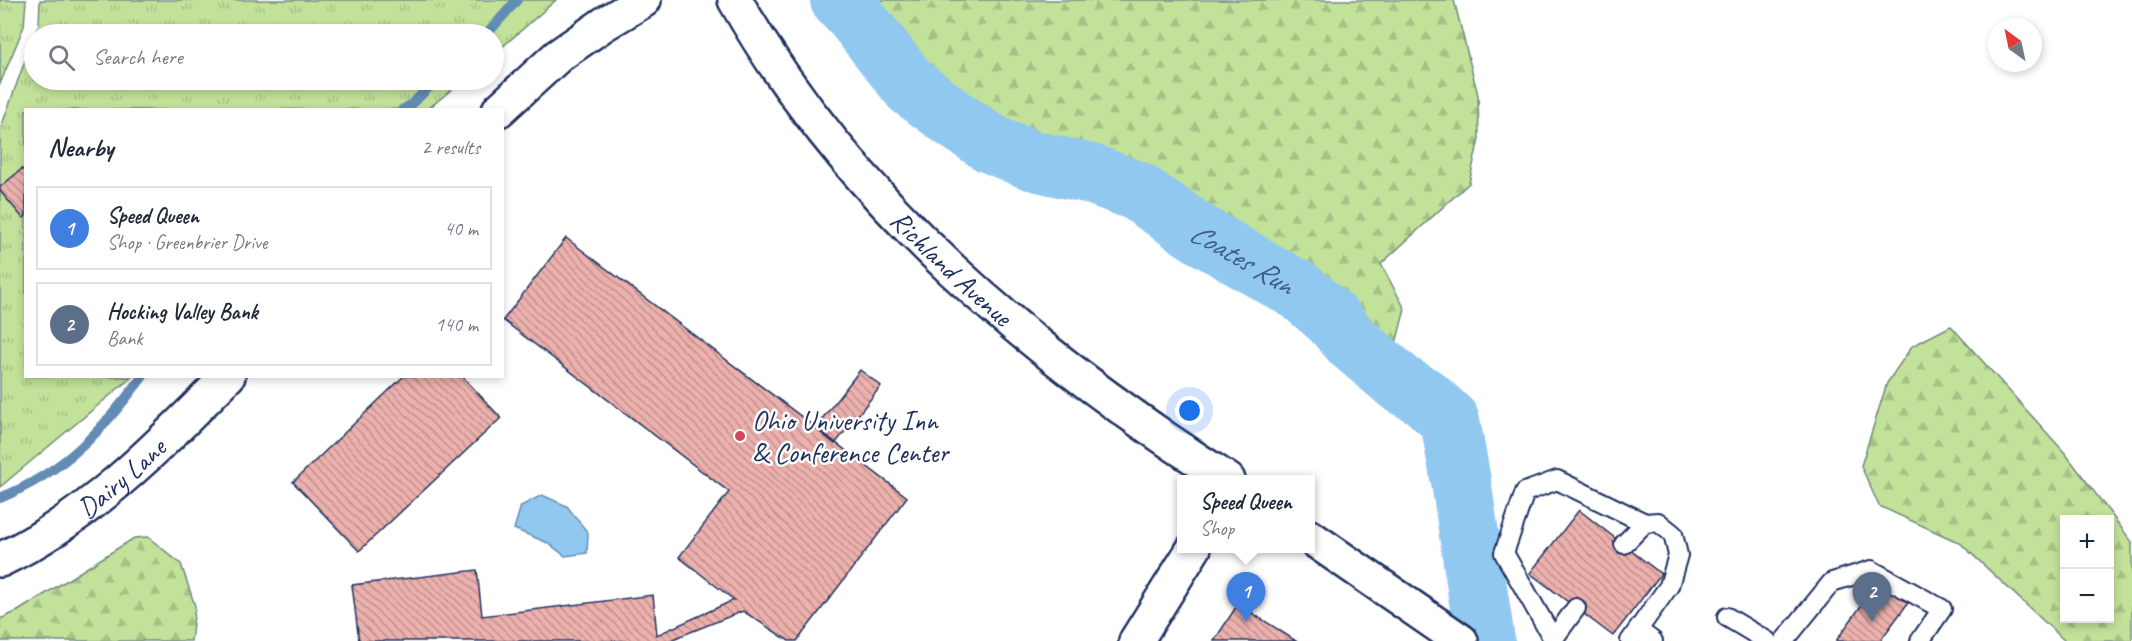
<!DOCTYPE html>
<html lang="en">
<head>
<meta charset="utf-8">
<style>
	:root { --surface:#fff; --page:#f6f6f7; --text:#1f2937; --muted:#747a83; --line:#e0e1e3; --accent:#0f766e }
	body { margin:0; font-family:Caveat,sans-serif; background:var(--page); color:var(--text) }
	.controls { position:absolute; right:18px; bottom:18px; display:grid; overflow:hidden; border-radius:0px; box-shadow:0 3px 9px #0003 }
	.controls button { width:54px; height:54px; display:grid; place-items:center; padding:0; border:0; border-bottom:2px solid var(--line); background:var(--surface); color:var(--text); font:30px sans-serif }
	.compass { position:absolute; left:1988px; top:18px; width:54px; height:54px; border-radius:50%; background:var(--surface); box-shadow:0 3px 9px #0003; rotate:327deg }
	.you { position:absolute; left:1190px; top:411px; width:21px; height:21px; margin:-15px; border:4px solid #fff; border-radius:50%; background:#1a73e8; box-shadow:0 0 0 9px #1a73e833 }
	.badge { display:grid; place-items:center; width:39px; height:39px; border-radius:50%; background:var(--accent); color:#fff; font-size:20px; font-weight:700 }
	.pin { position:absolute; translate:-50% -50px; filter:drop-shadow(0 2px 3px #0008) }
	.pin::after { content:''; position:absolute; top:32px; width:21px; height:18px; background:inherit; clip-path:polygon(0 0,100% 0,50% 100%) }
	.popup { position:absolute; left:1177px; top:475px; width:138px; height:78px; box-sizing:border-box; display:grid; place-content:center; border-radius:0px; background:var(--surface); filter:drop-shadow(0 2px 4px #0005); font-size:20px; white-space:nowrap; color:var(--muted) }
	.popup b { font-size:22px; color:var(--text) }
	.popup::after { content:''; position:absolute; left:50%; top:100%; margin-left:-12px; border:12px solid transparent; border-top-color:var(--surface) }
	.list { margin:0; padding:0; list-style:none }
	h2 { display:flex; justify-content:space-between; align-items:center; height:78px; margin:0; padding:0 24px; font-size:26px }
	h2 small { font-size:20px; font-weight:400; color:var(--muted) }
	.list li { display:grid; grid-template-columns:39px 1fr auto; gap:18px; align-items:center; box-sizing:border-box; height:84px; margin:0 12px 12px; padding:0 12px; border:2px solid var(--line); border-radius:0px }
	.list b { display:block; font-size:22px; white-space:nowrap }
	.list p { margin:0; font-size:20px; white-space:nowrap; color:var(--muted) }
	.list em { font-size:20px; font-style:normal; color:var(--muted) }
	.icon { flex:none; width:33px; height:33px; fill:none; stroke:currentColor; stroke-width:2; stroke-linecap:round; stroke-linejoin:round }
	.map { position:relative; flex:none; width:2132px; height:641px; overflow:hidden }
	.search { position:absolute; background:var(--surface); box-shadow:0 3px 9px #0003; left:24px; top:24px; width:480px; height:66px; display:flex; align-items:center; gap:15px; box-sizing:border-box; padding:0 21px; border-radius:33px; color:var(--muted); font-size:22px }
	.panel { position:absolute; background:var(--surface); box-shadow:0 3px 9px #0003; left:24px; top:108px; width:480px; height:270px; border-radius:0px }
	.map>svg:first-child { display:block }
	.forest { fill:url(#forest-firs); stroke:#6e887c; stroke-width:1.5; fill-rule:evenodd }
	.park { fill:url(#park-tufts); stroke:#6e887c; stroke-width:1.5 }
	.water { fill:#91c8f0; stroke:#628bb6; stroke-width:1.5 }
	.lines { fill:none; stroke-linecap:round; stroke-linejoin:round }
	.stream { stroke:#628bb6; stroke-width:10 }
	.river { stroke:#91c8f0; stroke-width:60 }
	.building { fill:url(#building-back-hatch); stroke:#1b2f5e; stroke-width:1.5 }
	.lane-casing { stroke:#1b2f5e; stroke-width:22 }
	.street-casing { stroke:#1b2f5e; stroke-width:38 }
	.secondary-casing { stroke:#1b2f5e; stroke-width:38 }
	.lane { stroke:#fff; stroke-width:18 }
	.street { stroke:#fff; stroke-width:33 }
	.secondary { stroke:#fff; stroke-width:33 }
	.poi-dot { fill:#d1495b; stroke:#fff; stroke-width:2 }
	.labels { text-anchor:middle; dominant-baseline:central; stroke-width:5; stroke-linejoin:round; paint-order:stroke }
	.street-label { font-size:28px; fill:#1b2f5e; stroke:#fff }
	.poi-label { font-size:28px; fill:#1b2f5e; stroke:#fff; text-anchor:start }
	.water-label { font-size:30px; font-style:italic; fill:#3e5d8a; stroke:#fff }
</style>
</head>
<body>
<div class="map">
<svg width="2132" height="641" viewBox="0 0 2132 641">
	<defs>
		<pattern id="forest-firs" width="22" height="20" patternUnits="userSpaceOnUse" patternTransform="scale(1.5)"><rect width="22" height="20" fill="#c2e199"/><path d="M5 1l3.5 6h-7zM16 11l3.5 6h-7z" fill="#a6c186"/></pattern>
		<pattern id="park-tufts" width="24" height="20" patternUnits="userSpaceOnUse" patternTransform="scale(1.5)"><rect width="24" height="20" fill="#c2e199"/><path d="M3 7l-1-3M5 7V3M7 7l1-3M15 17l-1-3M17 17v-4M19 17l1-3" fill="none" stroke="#a6c186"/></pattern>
		<pattern id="building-back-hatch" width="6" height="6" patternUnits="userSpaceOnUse" patternTransform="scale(1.5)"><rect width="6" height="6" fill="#ecb1ac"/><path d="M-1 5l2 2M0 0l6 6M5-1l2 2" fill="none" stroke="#be908f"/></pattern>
	</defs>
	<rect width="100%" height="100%" fill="#fff"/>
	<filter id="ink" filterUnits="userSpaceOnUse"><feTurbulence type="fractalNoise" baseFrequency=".0167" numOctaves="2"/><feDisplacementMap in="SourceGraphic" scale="12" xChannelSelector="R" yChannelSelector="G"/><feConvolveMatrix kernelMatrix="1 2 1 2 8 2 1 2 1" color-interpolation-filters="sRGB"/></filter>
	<g filter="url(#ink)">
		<path class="forest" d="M821,0H1454L1478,95L1479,139L1469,183L1381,264L1405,309L1394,351L1356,371L1327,341L1307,303L1249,274L1182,219L1164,208L1105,185L1002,160L952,135L933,119L895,82Z
			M1951,326L2065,453L2132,542V641H2065L1960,543L1879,506L1861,466L1887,383L1912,346ZM2064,520H2110V618H2064Z
			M148,537L181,564L195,606L191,641H0V619L18,611L134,538Z"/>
		<path class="park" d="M0,0H26L24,26L0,84Z
			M40,0H556L494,54V34H35L39,24Z
			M34,36V80H463L428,109L26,110V376L132,377L0,487V130Z"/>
		<path class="water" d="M542,495L567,506L588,533L587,553L565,556L548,543L514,529L521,506Z"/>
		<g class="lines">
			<path class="stream" d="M487,34L517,0
				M402,110L412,104L436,80
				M0,498C64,472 102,431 143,376"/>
			<path class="river" id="s1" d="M840,0L855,16L911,87L957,121L990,143L1031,160L1091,174L1137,191L1200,234L1301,292L1331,318L1353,343L1401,384L1424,397L1450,421L1461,481L1485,641"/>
		</g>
		<path class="building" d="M22,169L26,173V216L23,218L0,191V187Z
			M566,238L907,497L797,641H789L743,611L668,641H359L352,585L477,570L482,616L653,595L657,635L734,600L679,557L729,492L503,320Z
			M860,370L881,386L835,444L815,428Z
			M404,376H462L501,418L359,551L293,482Z
			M1579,510L1661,574L1613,636L1530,573Z
			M1878,582L1908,603L1880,641H1836Z
			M1238,604L1296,641H1214Z"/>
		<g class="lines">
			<defs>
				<path id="lane" d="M1624,544L1645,523L1658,522L1673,534L1678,555L1669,586L1630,641
					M1727,617L1767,641
					M1638,630L1653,641
					M1553,639L1504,553L1525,492L1557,480L1645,523
					M1552,641L1576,608
					M1784,641L1832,582L1871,570L1942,609L1920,641"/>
				<path id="street" d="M1136,641L1194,548"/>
				<g id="secondary">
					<path id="s2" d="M735,0C850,203 1034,356 1228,480"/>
					<path d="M499,110L558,56L604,24L644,0"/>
					<path d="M1310,537L1461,641"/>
					<path id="s3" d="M0,560C89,518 159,446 228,376"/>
				</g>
			</defs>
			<use href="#lane" class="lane-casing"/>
			<use href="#street" class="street-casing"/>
			<use href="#secondary" class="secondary-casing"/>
			<use href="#lane" class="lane"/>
			<use href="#street" class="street"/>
			<use href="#secondary" class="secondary"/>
		</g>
	</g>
	<circle class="poi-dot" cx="740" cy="436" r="6"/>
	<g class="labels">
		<g class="street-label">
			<text stroke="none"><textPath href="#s2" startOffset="346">Richland Avenue</textPath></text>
			<text stroke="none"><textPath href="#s3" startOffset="147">Dairy Lane</textPath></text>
		</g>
		<g class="poi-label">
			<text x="752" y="420">Ohio University Inn<tspan x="752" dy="32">&amp; Conference Center</tspan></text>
		</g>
		<g class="water-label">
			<text stroke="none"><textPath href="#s1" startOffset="489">Coates Run</textPath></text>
		</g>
	</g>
</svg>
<div class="controls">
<button>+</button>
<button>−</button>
</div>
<svg class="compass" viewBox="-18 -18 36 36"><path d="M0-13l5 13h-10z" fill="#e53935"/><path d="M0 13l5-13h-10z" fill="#747a83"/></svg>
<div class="you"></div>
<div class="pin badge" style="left:1246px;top:622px;background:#3f7fe0">1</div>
<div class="popup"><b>Speed Queen</b>Shop</div>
<div class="pin badge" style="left:1872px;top:622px;background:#5c6f8a">2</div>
<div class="search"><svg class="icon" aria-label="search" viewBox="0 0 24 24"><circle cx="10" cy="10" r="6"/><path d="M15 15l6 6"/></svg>Search here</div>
<section class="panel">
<h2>Nearby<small>2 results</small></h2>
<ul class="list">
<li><span class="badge" style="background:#3f7fe0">1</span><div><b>Speed Queen</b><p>Shop · Greenbrier Drive</p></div><em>40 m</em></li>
<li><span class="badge" style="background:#5c6f8a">2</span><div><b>Hocking Valley Bank</b><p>Bank</p></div><em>140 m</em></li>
</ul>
</section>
</div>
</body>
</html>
